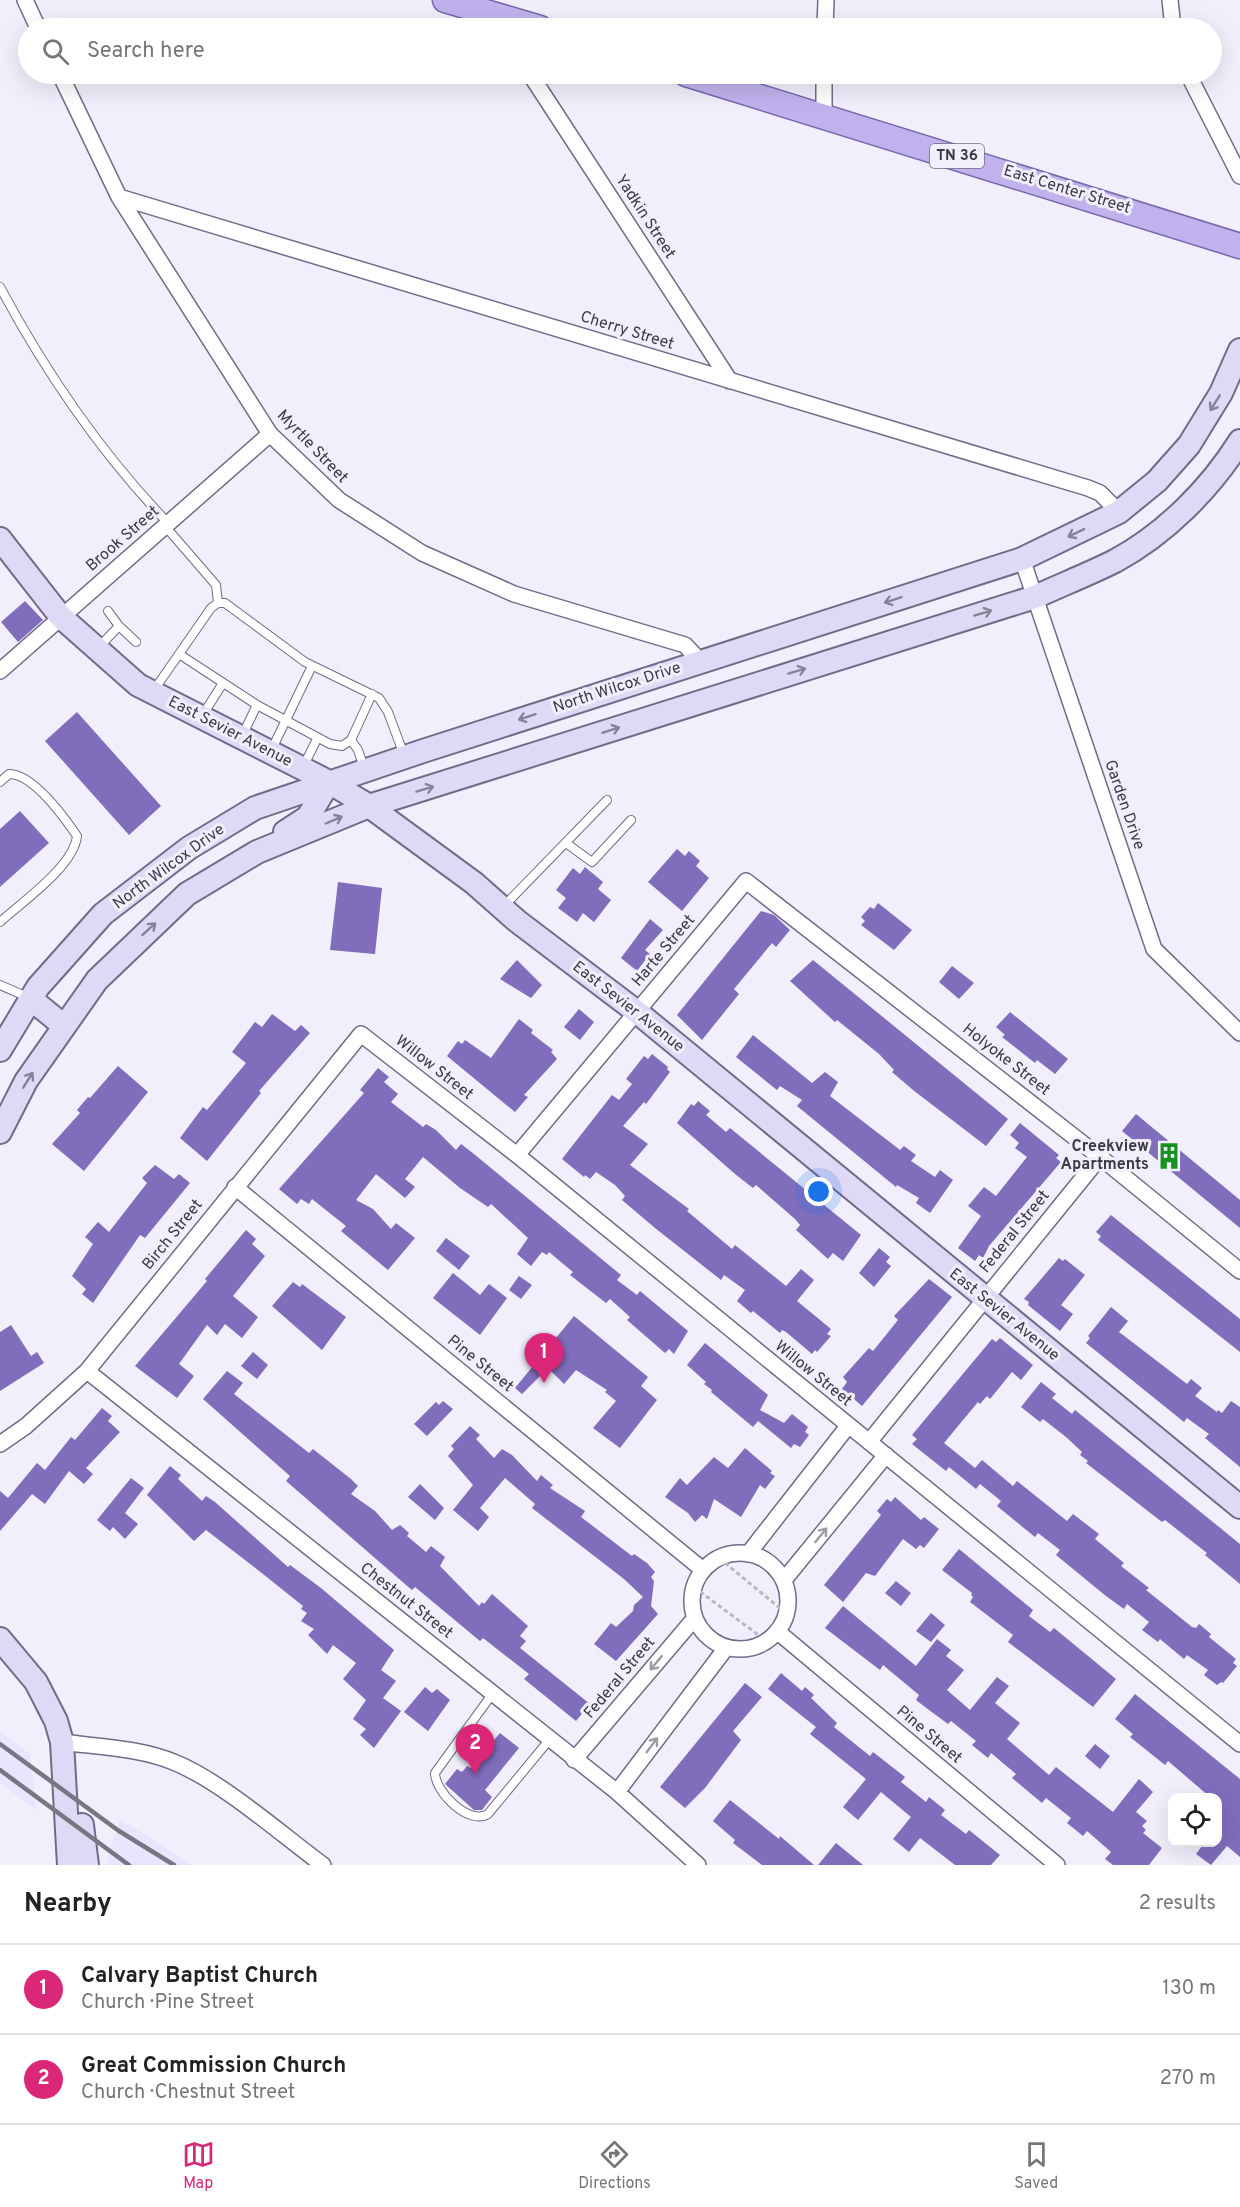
<!DOCTYPE html>
<html lang="en">
<head>
<meta charset="utf-8">
<style>
	:root { --surface:#fff; --page:#f2f2f2; --text:#222; --muted:#767676; --line:#e0e0e0; --accent:#db2777 }
	body { margin:0; font-family:Overpass,sans-serif; background:var(--page); color:var(--text) }
	.controls { position:absolute; right:18px; bottom:18px; display:grid; overflow:hidden; border-radius:12px; box-shadow:0 6px 24px #0002 }
	.controls button { width:54px; height:54px; display:grid; place-items:center; padding:0; border:0; border-bottom:2px solid var(--line); background:var(--surface); color:var(--text); font:30px sans-serif }
	.you { position:absolute; left:819px; top:1192px; width:21px; height:21px; margin:-15px; border:4px solid #fff; border-radius:50%; background:#1a73e8; box-shadow:0 0 0 9px #1a73e833 }
	.badge { display:grid; place-items:center; width:39px; height:39px; border-radius:50%; background:var(--accent); color:#fff; font-size:20px; font-weight:700 }
	.pin { position:absolute; translate:-50% -50px; filter:drop-shadow(0 2px 3px #0008) }
	.pin::after { content:''; position:absolute; top:32px; width:21px; height:18px; background:inherit; clip-path:polygon(0 0,100% 0,50% 100%) }
	.list { margin:0; padding:0; list-style:none }
	h2 { display:flex; justify-content:space-between; align-items:center; height:78px; margin:0; padding:0 24px; font-size:26px }
	h2 small { font-size:20px; font-weight:400; color:var(--muted) }
	.list li { display:grid; grid-template-columns:39px 1fr auto; gap:18px; align-items:center; box-sizing:border-box; height:90px; padding:0 24px; border-top:2px solid var(--line) }
	.list b { display:block; font-size:22px; white-space:nowrap }
	.list p { margin:0; font-size:20px; white-space:nowrap; color:var(--muted) }
	.list em { font-size:20px; font-style:normal; color:var(--muted) }
	.icon { flex:none; width:33px; height:33px; fill:none; stroke:currentColor; stroke-width:2; stroke-linecap:round; stroke-linejoin:round }
	.map { position:relative; flex:none; width:1240px; height:1865px; overflow:hidden }
	.search { position:absolute; background:var(--surface); box-shadow:0 6px 24px #0002; left:18px; right:18px; top:18px; height:66px; display:flex; align-items:center; gap:15px; box-sizing:border-box; padding:0 21px; border-radius:33px; color:var(--muted); font-size:22px }
	.sheet { height:258px; background:var(--surface) }
	nav { display:flex; justify-content:space-around; align-items:center; box-sizing:border-box; height:84px; border-top:2px solid var(--line); background:var(--surface); font-size:16px; color:var(--muted) }
	nav a { display:grid; justify-items:center; gap:3px }
	nav .on { color:var(--accent) }
	.map>svg:first-child { display:block }
	.built { fill:#e9e5fe }
	.building { fill:#806dbc }
	.lines { fill:none; stroke-linecap:round; stroke-linejoin:round }
	.lane-casing { stroke:#716b89; stroke-width:10 }
	.street-casing { stroke:#716b89; stroke-width:18 }
	.secondary-casing { stroke:#716b89; stroke-width:26 }
	.primary-casing { stroke:#7767ac; stroke-width:27 }
	.path { stroke:#b9b7c4; stroke-width:3; stroke-dasharray:4.5 3; stroke-linecap:butt }
	.lane { stroke:#fff; stroke-width:8 }
	.street { stroke:#fff; stroke-width:15 }
	.secondary { stroke:#e0d9f6; stroke-width:22 }
	.primary { stroke:#c1b2ee; stroke-width:24 }
	.rail { stroke:#787683; stroke-width:4.5 }
	.oneway { stroke:#868296 }
	.oneway2 { stroke:#9e9ca3 }
	.labels { text-anchor:middle; dominant-baseline:central; stroke-width:6; stroke-linejoin:round; paint-order:stroke }
	.shield { fill:#f1effc; stroke:#72707d; stroke-width:1.5 }
	.shield-label { font-size:15px; font-weight:bold; fill:#3c3a47 }
	.street-label { font-size:16px; fill:#3c3a47; stroke:#f1effc }
	.poi-label { font-size:16px; font-weight:bold; fill:#3c3a47; stroke:#f1effc; text-anchor:end }
</style>
</head>
<body>
<div class="map">
<svg width="1240" height="1865" viewBox="0 0 1240 1865">
	<rect width="100%" height="100%" fill="#f1effc"/>
	<path class="built" d="M0,1732L30,1754L36,1810L0,1783Z
		M120,1819L192,1865H106Z"/>
	<path class="building" d="M25,601L43,620L18,642L1,622Z
		M77,712L161,806L129,835L45,741Z
		M20,811L49,843L0,887V829Z
		M677,849L685,856L689,851L700,861L696,866L709,878L682,911L648,882Z
		M585,867L603,882L598,889L611,900L594,922L583,913L577,922L558,908L566,898L556,890L573,868L580,874Z
		M338,882L382,888L375,954L330,950Z
		M878,903L912,930L894,950L861,925L865,921L861,917L870,907L874,909Z
		M761,911L774,915L790,930L776,947L772,943L734,989L739,994L702,1040L677,1015Z
		M650,919L663,930L645,950L650,954L637,971L621,958Z
		M517,960L542,985L531,998L500,979Z
		M813,960L1008,1119L986,1146L913,1090L892,1072L894,1070L879,1054L837,1020L835,1022L790,981Z
		M952,966L974,983L959,999L939,982Z
		M579,1009L594,1022L580,1040L564,1027Z
		M1010,1012L1068,1059L1055,1074L1037,1060L1035,1063L1002,1037L1005,1035L996,1027Z
		M272,1014L295,1031L301,1025L310,1033L259,1091L261,1093L207,1161L180,1138L203,1107L207,1110L246,1063L232,1052L255,1022L262,1027Z
		M519,1019L533,1030L531,1033L553,1050L551,1052L557,1059L524,1095L528,1097L515,1112L447,1056L458,1041L462,1044L465,1040L491,1058Z
		M753,1035L812,1083L825,1072L838,1082L830,1096L900,1150L904,1146L916,1155L911,1161L935,1177L940,1170L953,1180L930,1213L916,1203L919,1198L897,1185L896,1187L797,1106L802,1100L780,1086L777,1090L736,1057Z
		M652,1054L668,1067L667,1069L670,1072L646,1104L644,1102L623,1126L648,1144L630,1165L689,1209L687,1211L732,1249L735,1245L786,1286L801,1269L814,1280L797,1301L831,1329L827,1334L831,1336L817,1352L815,1350L812,1354L786,1332L782,1330L780,1333L753,1311L751,1313L737,1301L745,1290L724,1275L721,1280L655,1228L622,1200L625,1196L615,1185L596,1172L590,1179L585,1175L584,1177L562,1159L612,1095L619,1100L632,1084L626,1079L644,1056L648,1059Z
		M118,1066L148,1092L84,1171L52,1144L80,1113L77,1110L88,1097L90,1098Z
		M378,1068L389,1077L384,1082L398,1094L391,1102L423,1127L426,1124L436,1130L456,1150L461,1144L474,1154L621,1275L617,1280L637,1295L640,1291L688,1331L674,1354L669,1349L665,1353L627,1320L630,1317L610,1299L606,1303L570,1275L573,1272L549,1252L547,1255L542,1252L531,1266L517,1254L528,1238L491,1204L488,1207L460,1188L423,1157L405,1179L415,1187L405,1198L376,1174L356,1200L373,1209L391,1229L396,1223L415,1238L388,1270L341,1231L346,1226L312,1199L309,1204L301,1199L297,1204L279,1189L364,1093L360,1090Z
		M698,1101L710,1111L706,1115L726,1132L730,1128L861,1235L843,1261L833,1253L828,1259L796,1230L800,1225L795,1219L756,1185L753,1188L735,1174L677,1123L691,1104L694,1106Z
		M1136,1114L1240,1200V1228L1122,1131Z
		M1020,1123L1059,1155L1056,1158L1061,1162L989,1246L983,1258L979,1255L975,1261L958,1248L981,1216L968,1206L984,1187L996,1196L1027,1157L1015,1148L1019,1143L1010,1135Z
		M155,1165L174,1179L179,1174L190,1183L145,1238L140,1235L93,1303L82,1294L86,1289L72,1276L93,1244L85,1237L98,1222L109,1232L147,1183L142,1178Z
		M1111,1215L1240,1319V1352L1098,1240L1101,1236L1096,1232Z
		M246,1230L256,1239L252,1244L265,1256L233,1296L258,1317L242,1338L225,1324L217,1335L207,1325L179,1364L194,1376L177,1398L135,1366L207,1281L205,1279Z
		M446,1238L470,1256L459,1270L436,1251Z
		M879,1248L890,1257L886,1262L891,1266L874,1287L859,1273Z
		M1059,1258L1063,1261L1065,1259L1085,1275L1061,1305L1073,1314L1060,1331L1028,1305L1029,1302L1024,1299Z
		M453,1273L480,1295L489,1284L507,1298L480,1335L433,1298Z
		M519,1276L532,1285L521,1299L509,1290Z
		M929,1279L952,1297L862,1406L842,1389L847,1382L843,1377L869,1348L873,1351L898,1320L894,1316Z
		M293,1282L300,1287L302,1284L346,1317L322,1350L272,1306Z
		M1111,1307L1128,1321L1119,1332L1187,1384L1191,1379L1202,1388L1195,1396L1217,1412L1218,1410L1222,1413L1231,1401L1240,1407V1467L1205,1438L1209,1434L1187,1418L1184,1422L1086,1343L1090,1338L1088,1336Z
		M574,1316L648,1377L641,1386L657,1400L620,1448L593,1428L616,1401L605,1392L607,1390L576,1370L564,1384L548,1368L522,1394L515,1388Z
		M11,1325L31,1356L37,1352L44,1363L0,1391V1332Z
		M1000,1338L1033,1365L1021,1380L1012,1372L990,1399L987,1396L980,1404L978,1402L944,1443L975,1468L982,1460L1013,1486L1017,1481L1067,1521L1073,1514L1099,1534L1095,1539L1124,1563L1121,1566L1149,1588L1146,1590L1192,1627L1196,1628L1199,1624L1211,1634L1209,1637L1236,1659L1233,1663L1237,1666L1223,1683L1221,1682L1217,1685L1204,1675L1208,1670L1187,1655L1184,1659L1160,1639L1158,1642L1142,1630L1149,1622L1127,1604L1124,1609L1106,1596L1056,1555L1060,1550L1038,1533L1035,1537L997,1506L1001,1501L980,1484L976,1489L949,1467L946,1471L912,1444L917,1439L912,1435L992,1339L996,1342Z
		M705,1343L768,1395L760,1410L784,1423L792,1414L808,1427L805,1432L809,1435L800,1447L794,1444L791,1448L758,1421L753,1427L711,1392L712,1390L704,1384L706,1382L687,1365Z
		M253,1352L268,1365L257,1379L241,1366Z
		M227,1371L243,1383L234,1394L309,1453L313,1449L351,1479L358,1486L351,1494L375,1511L392,1530L400,1525L409,1533L407,1536L426,1552L431,1546L445,1557L440,1566L479,1606L482,1602L484,1604L492,1594L528,1626L520,1636L526,1641L520,1648L590,1704L576,1721L524,1679L529,1674L483,1638L480,1641L415,1587L412,1590L398,1578L286,1481L290,1476L203,1399Z
		M1041,1382L1056,1394L1052,1398L1072,1414L1075,1410L1240,1544V1584L1205,1555L1207,1553L1165,1520L1162,1522L1086,1463L1088,1461L1080,1455L1082,1452L1066,1437L1043,1419L1040,1422L1021,1407Z
		M443,1401L453,1409L427,1436L414,1424L436,1402L439,1405Z
		M102,1408L112,1416L108,1421L120,1432L86,1468L93,1474L84,1484L69,1471L45,1504L32,1494L0,1531V1491L8,1498L37,1463L45,1470L71,1437L75,1440Z
		M470,1426L480,1435L476,1439L494,1458L502,1449L512,1455L537,1481L541,1475L553,1485L550,1488L585,1511L581,1517L632,1556L634,1554L647,1563L655,1572L651,1577L654,1581L651,1606L658,1614L616,1661L594,1644L611,1623L616,1627L633,1611L634,1605L643,1597L624,1579L532,1508L535,1504L505,1478L480,1508L489,1517L478,1531L453,1510L473,1485L448,1456L454,1449L451,1446Z
		M745,1448L772,1471L770,1473L775,1476L765,1489L760,1485L741,1517L714,1499L707,1519L702,1515L695,1522L688,1513L665,1497L680,1478L687,1485L714,1457L728,1468Z
		M170,1466L181,1475L178,1479L202,1501L206,1496L215,1502L288,1567L290,1565L321,1588L394,1650L381,1670L396,1681L383,1698L401,1711L374,1748L360,1735L366,1729L353,1719L366,1700L343,1679L356,1663L333,1645L327,1654L308,1635L314,1629L301,1621L307,1613L301,1609L303,1606L263,1574L206,1530L194,1541L147,1495Z
		M131,1478L144,1488L125,1513L138,1524L125,1539L113,1527L110,1531L97,1520Z
		M420,1484L444,1508L435,1520L408,1497Z
		M895,1497L921,1520L924,1517L939,1529L924,1548L920,1545L916,1549L903,1539L875,1576L866,1573L843,1602L824,1585L881,1515L877,1511L887,1499L891,1502Z
		M959,1549L1033,1610L1029,1616L1050,1632L1054,1628L1116,1679L1093,1707L1008,1642L1013,1635L970,1602L973,1597L971,1595L972,1593L942,1570Z
		M896,1581L911,1593L901,1606L885,1593Z
		M843,1606L916,1666L937,1639L951,1650L946,1656L964,1670L947,1690L970,1710L997,1677L1009,1686L995,1703L1020,1723L1007,1739L1049,1775L1056,1767L1113,1812L1139,1779L1153,1792L1136,1812L1147,1821L1142,1826L1146,1830L1143,1833L1162,1848L1149,1865H1113L1105,1859L1111,1852L1087,1831L1083,1836L1067,1823L1071,1818L1046,1798L1042,1803L1012,1778L1016,1774L991,1753L988,1758L972,1745L976,1741L951,1721L948,1724L925,1707L916,1700L919,1695L883,1665L880,1670L825,1628Z
		M931,1613L945,1625L931,1642L916,1631Z
		M781,1673L802,1691L805,1687L814,1695L811,1698L837,1723L834,1727L870,1756L873,1752L905,1777L901,1782L926,1802L929,1797L945,1810L941,1815L966,1834L969,1830L1000,1855L991,1865H955L920,1838L909,1852L893,1839L911,1817L881,1792L858,1820L843,1807L866,1779L810,1734L816,1727L768,1689Z
		M745,1683L762,1697L733,1731L741,1740L705,1788L685,1808L660,1787Z
		M425,1687L432,1693L437,1689L450,1700L428,1731L404,1712Z
		M1135,1694L1240,1779V1857L1227,1846L1211,1865L1196,1854L1205,1842H1218V1797H1210L1168,1761L1165,1765L1130,1737L1133,1734L1115,1719Z
		M500,1733L519,1748L485,1790L492,1797L482,1810H474L445,1784L457,1769L462,1772L467,1766L471,1768Z
		M1095,1744L1110,1756L1100,1769L1085,1756Z
		M730,1800L779,1839L780,1836L814,1865H762L733,1843L735,1840L713,1821Z
		M836,1843L863,1865H818Z"/>
	<g class="lines">
		<defs>
			<path id="lane" d="M0,287C46,373 101,453 168,523
				M165,526L216,585L218,603
				M108,611L119,626L136,642
				M98,648L119,626
				M179,654L257,705L330,744L342,746L351,740L372,694
				M154,690L211,608L218,603H225L305,662L379,698L388,712L404,755
				M202,716L223,683
				M242,736L257,705
				M351,740L358,750L364,768
				M271,751L312,666
				M303,767L317,739
				M0,782L9,774C33,774 64,817 77,836C74,866 22,902 0,922
				M566,843L592,862L631,820
				M503,907L607,800
				M0,985L30,998
				M493,1693L435,1773C435,1792 469,1826 488,1814L550,1739"/>
			<path id="street" d="M25,0L38,28
				M1170,0L1173,28
				M825,28L826,0
				M60,74L119,197L270,434L339,500L422,553L514,594L685,645L700,661
				M530,74L730,381
				M1188,74L1240,176
				M824,115V74
				M119,197L1088,488L1100,493L1119,512
				M1022,559L1154,949L1240,1033
				M0,671L270,434
				M517,1155L746,881L1100,1157L1240,1271
				M235,1187L703,1570
				M87,1371L617,1792L698,1865
				M869,1442L1100,1157
				M0,1444L26,1426L87,1371L361,1034L517,1155L1240,1744
				M692 1601a48 48 0 1 1 96 0a48 48 0 1 1-96 0Z
				M748,1554L848,1426
				M784,1580L886,1455
				M778,1632L1057,1865
				M62,1742C99,1747 141,1748 176,1763C222,1782 281,1834 323,1865
				M574,1760L694,1619
				M617,1792L726,1648"/>
			<path id="secondary" d="M0,539L61,617L138,685L329,782L369,806L474,883L517,921L637,1012L1240,1507
				M285,832L308,817L329,782
				M31,999L64,1026
				M0,1050L38,987L103,914L189,848L255,808L423,751L1022,559L1119,512L1157,481L1189,445L1221,393L1240,350
				M0,1132L26,1081L97,980L187,894L257,852L369,806L1035,597C1061,585 1089,574 1115,561C1165,534 1210,489 1240,441
				M0,1639L36,1682L56,1721L62,1742L69,1865
				M82,1825L87,1865"/>
			<path id="primary" d="M445,0L540,28
				M686,74L1240,246"/>
		</defs>
		<use href="#lane" class="lane-casing"/>
		<use href="#street" class="street-casing"/>
		<use href="#secondary" class="secondary-casing"/>
		<use href="#primary" class="primary-casing"/>
		<path class="path" d="M719,1558L787,1614
			M694,1587L765,1640"/>
		<use href="#lane" class="lane"/>
		<use href="#street" class="street"/>
		<use href="#secondary" class="secondary"/>
		<use href="#primary" class="primary"/>
		<path class="rail" d="M0,1744L119,1831L174,1865
			M0,1770L129,1865"/>
	</g>
	<defs><path id="oneway-shaft" d="M-6 0H5M1.5-3L5.5 0L1.5 3" fill="none" stroke-width="1.6" stroke-linecap="round" stroke-linejoin="round" transform="scale(1.5)"/></defs>
	<g class="oneway">
		<use href="#oneway-shaft" transform="translate(1215 403) rotate(122)"/>
		<use href="#oneway-shaft" transform="translate(1076 533) rotate(154)"/>
		<use href="#oneway-shaft" transform="translate(893 600) rotate(162)"/>
		<use href="#oneway-shaft" transform="translate(983 613) rotate(-17)"/>
		<use href="#oneway-shaft" transform="translate(797 671) rotate(-17)"/>
		<use href="#oneway-shaft" transform="translate(527 717) rotate(162)"/>
		<use href="#oneway-shaft" transform="translate(611 730) rotate(-18)"/>
		<use href="#oneway-shaft" transform="translate(425 789) rotate(-17)"/>
		<use href="#oneway-shaft" transform="translate(334 820) rotate(-23)"/>
		<use href="#oneway-shaft" transform="translate(149 929) rotate(-42)"/>
		<use href="#oneway-shaft" transform="translate(28 1080) rotate(-58)"/>
	</g>
	<g class="oneway2">
		<use href="#oneway-shaft" transform="translate(821 1535) rotate(-51)"/>
		<use href="#oneway-shaft" transform="translate(656 1663) rotate(130)"/>
		<use href="#oneway-shaft" transform="translate(652 1745) rotate(-53)"/>
	</g>
	<defs>
		<symbol id="building-bare" viewBox="-9 -9 18 18"><path d="M-4-6H4V6H1V3H-1V6H-4ZM-2.5-4.3h1.7v1.8h-1.7ZM.8-4.3h1.7v1.8H.8ZM-2.5-1h1.7V.8h-1.7ZM.8-1h1.7V.8H.8Z" fill="#18911f" stroke="#f1effc" stroke-width="2.5" paint-order="stroke"/></symbol>
	</defs>
	<g fill-rule="evenodd">
		<use href="#building-bare" x="1150" y="1137" width="38" height="38"/>
	</g>
	<g class="labels">
		<rect class="shield" x="930" y="144" width="54" height="24" rx="4.5"/>
		<g class="shield-label">
			<text x="957" y="156">TN 36</text>
		</g>
		<g class="street-label">
			<text transform="translate(1067 190) rotate(17)">East Center Street</text>
			<text transform="translate(645 217) rotate(57)">Yadkin Street</text>
			<text transform="translate(627 331) rotate(17)">Cherry Street</text>
			<text transform="translate(312 447) rotate(46)">Myrtle Street</text>
			<text transform="translate(123 539) rotate(-41)">Brook Street</text>
			<text transform="translate(617 688) rotate(-18)">North Wilcox Drive</text>
			<text transform="translate(230 732) rotate(27)">East Sevier Avenue</text>
			<text transform="translate(1124 805) rotate(71)">Garden Drive</text>
			<text transform="translate(169 867) rotate(-36)">North Wilcox Drive</text>
			<text transform="translate(664 951) rotate(-50)">Harte Street</text>
			<text transform="translate(628 1007) rotate(38)">East Sevier Avenue</text>
			<text transform="translate(1006 1060) rotate(38)">Holyoke Street</text>
			<text transform="translate(434 1068) rotate(38)">Willow Street</text>
			<text transform="translate(1015 1232) rotate(-51)">Federal Street</text>
			<text transform="translate(173 1235) rotate(-51)">Birch Street</text>
			<text transform="translate(1004 1315) rotate(39)">East Sevier Avenue</text>
			<text transform="translate(480 1364) rotate(39)">Pine Street</text>
			<text transform="translate(813 1374) rotate(39)">Willow Street</text>
			<text transform="translate(406 1601) rotate(38)">Chestnut Street</text>
			<text transform="translate(620 1678) rotate(-50)">Federal Street</text>
			<text transform="translate(929 1735) rotate(40)">Pine Street</text>
		</g>
		<g class="poi-label">
			<text x="1149" y="1147">Creekview<tspan x="1149" dy="18">Apartments</tspan></text>
		</g>
	</g>
</svg>
<div class="controls">
<button><svg class="icon" aria-label="locate" viewBox="0 0 24 24"><circle cx="12" cy="12" r="6"/><path d="M12 2v4M12 18v4M2 12h4M18 12h4"/></svg></button>
</div>
<div class="you"></div>
<div class="pin badge" style="left:544px;top:1383px">1</div>
<div class="pin badge" style="left:475px;top:1774px">2</div>
<div class="search"><svg class="icon" aria-label="search" viewBox="0 0 24 24"><circle cx="10" cy="10" r="6"/><path d="M15 15l6 6"/></svg>Search here</div>
</div>
<section class="sheet">
<h2>Nearby<small>2 results</small></h2>
<ul class="list">
<li><span class="badge">1</span><div><b>Calvary Baptist Church</b><p>Church · Pine Street</p></div><em>130 m</em></li>
<li><span class="badge">2</span><div><b>Great Commission Church</b><p>Church · Chestnut Street</p></div><em>270 m</em></li>
</ul>
</section>
<nav>
<a class="on"><svg class="icon" aria-label="map" viewBox="0 0 24 24"><path d="M3 6l6-2 6 2 6-2v14l-6 2-6-2-6 2zM9 4v14M15 6v14"/></svg>Map</a>
<a><svg class="icon" aria-label="directions" viewBox="0 0 24 24"><path d="M12 3l9 9-9 9-9-9zM9 14v-3h6M13 9l2 2-2 2"/></svg>Directions</a>
<a><svg class="icon" aria-label="saved" viewBox="0 0 24 24"><path d="M7 4h10v16l-5-4-5 4z"/></svg>Saved</a>
</nav>
</body>
</html>
